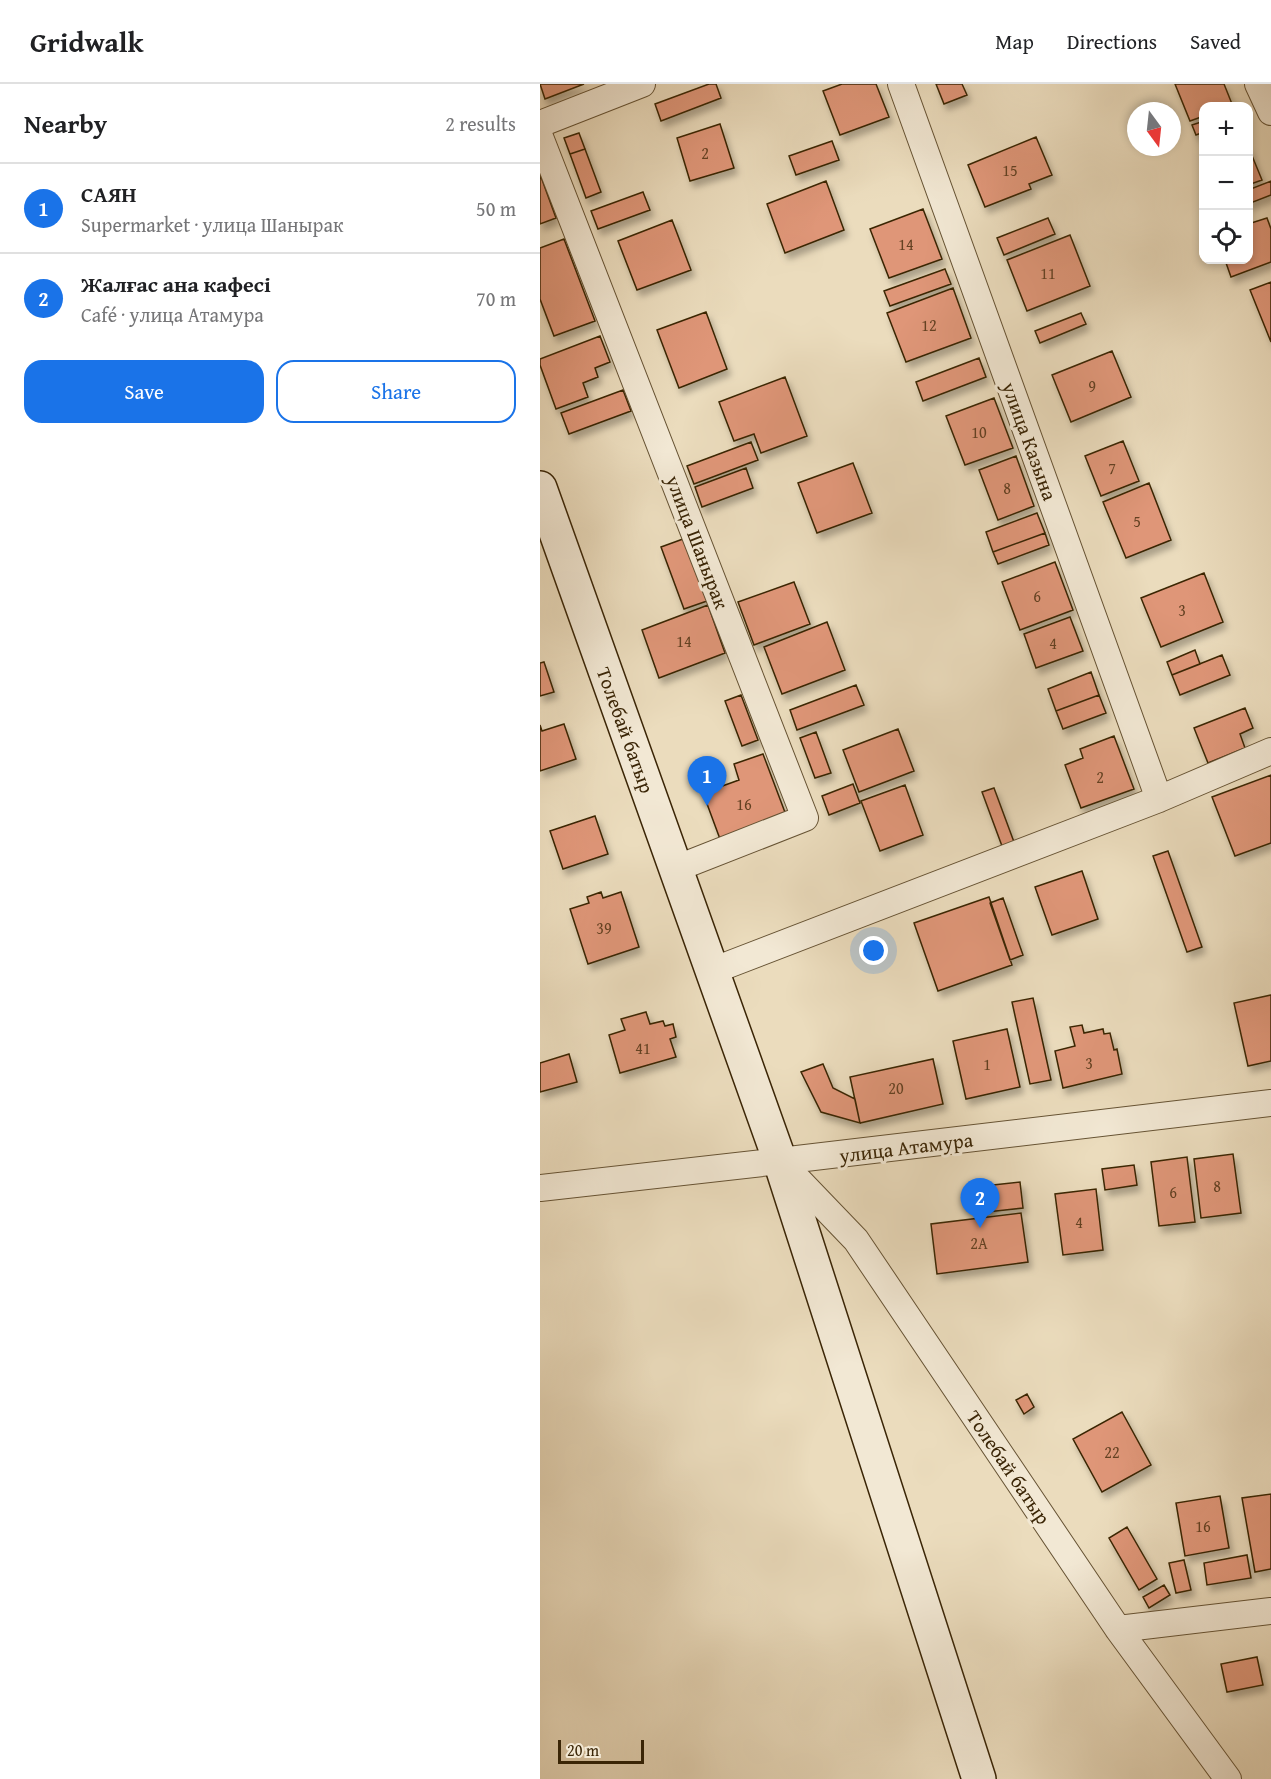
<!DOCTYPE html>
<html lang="en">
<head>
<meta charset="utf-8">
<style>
	:root { --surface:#fff; --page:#f6f6f6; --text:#202124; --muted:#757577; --line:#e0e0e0; --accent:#1a73e8 }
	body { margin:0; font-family:"Gentium Book Plus",serif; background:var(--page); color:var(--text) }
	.controls { position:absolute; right:18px; top:18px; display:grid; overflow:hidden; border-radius:12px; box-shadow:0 3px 9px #0003 }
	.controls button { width:54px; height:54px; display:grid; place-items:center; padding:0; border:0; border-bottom:2px solid var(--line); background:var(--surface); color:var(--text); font:30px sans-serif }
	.compass { position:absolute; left:587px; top:18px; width:54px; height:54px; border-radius:50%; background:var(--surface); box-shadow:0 3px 9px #0003; rotate:165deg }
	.scale { position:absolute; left:18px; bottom:15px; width:86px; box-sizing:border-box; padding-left:6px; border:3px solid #3a2506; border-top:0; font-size:16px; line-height:21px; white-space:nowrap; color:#3a2506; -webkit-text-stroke:4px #f2e8d4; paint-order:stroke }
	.you { position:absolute; left:334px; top:867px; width:21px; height:21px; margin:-15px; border:4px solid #fff; border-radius:50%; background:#1a73e8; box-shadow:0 0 0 9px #1a73e833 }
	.badge { display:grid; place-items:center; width:39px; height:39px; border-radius:50%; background:var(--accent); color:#fff; font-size:20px; font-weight:700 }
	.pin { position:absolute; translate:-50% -50px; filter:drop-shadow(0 2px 3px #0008) }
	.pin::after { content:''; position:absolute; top:32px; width:21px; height:18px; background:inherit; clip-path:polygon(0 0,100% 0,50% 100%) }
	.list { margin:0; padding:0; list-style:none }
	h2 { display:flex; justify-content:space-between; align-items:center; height:78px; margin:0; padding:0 24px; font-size:26px }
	h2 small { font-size:20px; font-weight:400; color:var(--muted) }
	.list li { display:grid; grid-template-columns:39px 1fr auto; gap:18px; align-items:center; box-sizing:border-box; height:90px; padding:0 24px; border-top:2px solid var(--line) }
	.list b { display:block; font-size:22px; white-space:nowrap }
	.list p { margin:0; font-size:20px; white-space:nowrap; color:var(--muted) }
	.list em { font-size:20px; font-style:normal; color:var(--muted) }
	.actions { display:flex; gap:12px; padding:18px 24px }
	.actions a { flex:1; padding:14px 0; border:2px solid var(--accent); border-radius:18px; text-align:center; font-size:21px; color:var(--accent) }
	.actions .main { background:var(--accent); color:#fff }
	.icon { flex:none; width:33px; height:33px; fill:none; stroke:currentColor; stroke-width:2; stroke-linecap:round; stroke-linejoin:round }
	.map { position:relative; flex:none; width:731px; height:1695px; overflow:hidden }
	header { display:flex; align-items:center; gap:36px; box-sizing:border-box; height:84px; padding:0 30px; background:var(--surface); border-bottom:2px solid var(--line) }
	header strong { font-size:28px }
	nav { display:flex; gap:33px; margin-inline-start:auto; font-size:21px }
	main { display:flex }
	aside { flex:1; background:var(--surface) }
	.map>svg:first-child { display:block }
	.building { fill:#df9678; stroke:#3a2506; stroke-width:1.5; filter:url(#shadow) }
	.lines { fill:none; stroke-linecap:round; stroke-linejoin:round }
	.street-casing { stroke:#665334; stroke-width:28 }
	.secondary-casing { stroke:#3a2506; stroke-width:36 }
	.street { stroke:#f2e8d4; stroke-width:26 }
	.secondary { stroke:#f2e8d4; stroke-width:33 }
	.labels { text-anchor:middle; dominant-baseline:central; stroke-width:6; stroke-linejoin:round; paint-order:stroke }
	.number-label { font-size:16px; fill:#634122 }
	.street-label { font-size:20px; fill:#3a2506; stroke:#f2e8d4 }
</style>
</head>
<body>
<header>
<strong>Gridwalk</strong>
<nav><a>Map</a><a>Directions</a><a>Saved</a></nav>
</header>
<main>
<aside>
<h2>Nearby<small>2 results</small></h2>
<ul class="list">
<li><span class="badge">1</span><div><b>САЯН</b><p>Supermarket · улица Шанырак</p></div><em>50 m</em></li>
<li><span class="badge">2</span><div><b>Жалғас ана кафесі</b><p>Café · улица Атамура</p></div><em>70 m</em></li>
</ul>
<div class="actions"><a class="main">Save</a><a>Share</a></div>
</aside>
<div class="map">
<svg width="731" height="1695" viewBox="0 0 731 1695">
	<defs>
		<filter id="shadow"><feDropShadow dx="3.5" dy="6" stdDeviation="3" flood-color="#0004"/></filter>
	</defs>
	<rect width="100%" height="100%" fill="#ebdcbd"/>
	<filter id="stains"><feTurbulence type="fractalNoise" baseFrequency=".00333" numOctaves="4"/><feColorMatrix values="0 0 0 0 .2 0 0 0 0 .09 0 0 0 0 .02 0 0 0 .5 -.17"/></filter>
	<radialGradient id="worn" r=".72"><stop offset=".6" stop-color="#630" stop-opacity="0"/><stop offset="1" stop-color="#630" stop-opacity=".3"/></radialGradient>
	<path class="building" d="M0,0H44L5,15Z
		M169,0H176L181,14L121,37L115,20Z
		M302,0H336L349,33L300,51L283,7Z
		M396,0H422L427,11L404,20Z
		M635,0H684L692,20L687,22H664V32L650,37Z
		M664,37V48L656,51L652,41Z
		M180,40L194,84L150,97L137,54Z
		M39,49L45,65L30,70L24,54Z
		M496,53L512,91L489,100L491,105L445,123L428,81Z
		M292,57L299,76L256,91L249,72Z
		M708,62L722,96L708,101Z
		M45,65L61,108L46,114L30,70Z
		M0,90L16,134L0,140Z
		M286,97L304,146L245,169L227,120Z
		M731,97V111L708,120V106Z
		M103,108L110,126L58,145L51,127Z
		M383,125L402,175L349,194L330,145Z
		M508,134L515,150L464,171L457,154Z
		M727,134L731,145V178L691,193L685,176H708V140Z
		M132,136L151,186L97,206L78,157Z
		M530,151L550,202L487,227L467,176Z
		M24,155L55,237L14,252L0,215V164Z
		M405,185L411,200L350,222L344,207Z
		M731,198V258L710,206Z
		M413,204L431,254L366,278L347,229Z
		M166,228L187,285L139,304L117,246Z
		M541,229L546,240L500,259L495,247Z
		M60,252L70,278L55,284L58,293L43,299L48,313L16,325L0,281V275Z
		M572,267L591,313L531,338L512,291Z
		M439,274L446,293L383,317L376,298Z
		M245,293L267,352L221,369L214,350L194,357L179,318Z
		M83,306L91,327L29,350L21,329Z
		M454,314L473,364L425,381L406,332Z
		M583,357L599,397L561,412L545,372Z
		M211,358L218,376L154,400L147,382Z
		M476,372L494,422L458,436L439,386Z
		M313,379L332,429L277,449L258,399Z
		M206,384L213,404L162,423L155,403Z
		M609,399L631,456L586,474L563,418Z
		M497,429L505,449L453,468L446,448Z
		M505,449L509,461L458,480L453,468Z
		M143,455L167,517L144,525L121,463Z
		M515,478L533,526L480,546L462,498Z
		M664,489L683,538L621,563L601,514Z
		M254,498L270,540L214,561L198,518Z
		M168,521L185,569L119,594L102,546Z
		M530,533L543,567L496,584L484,550Z
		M287,538L305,586L242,610L224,563Z
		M655,566L660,580L632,591L627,578Z
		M682,571L690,591L640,611L632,591Z
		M4,578L14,608L0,612V579Z
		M551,588L559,611L516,627L508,605Z
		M316,601L324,621L257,646L250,626Z
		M201,611L218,656L202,662L185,617Z
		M559,611L566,629L523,645L516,627Z
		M705,624L713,644L700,650L705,664L668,679L654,644Z
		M24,640L36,675L0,687V641L2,647Z
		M358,645L374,687L319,708L303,666Z
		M276,648L291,689L275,694L260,654Z
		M574,652L594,705L541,724L525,681L543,674L540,665Z
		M223,670L246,731L180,755L163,709L199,696L194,680Z
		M731,691V759L695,772L672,713Z
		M313,700L320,719L289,731L282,712Z
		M365,701L383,751L340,767L321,717Z
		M454,704L474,758L462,762L442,708Z
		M55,732L68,770L23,785L10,747Z
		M628,767L662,863L647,868L613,772Z
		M542,787L558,835L512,851L495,803Z
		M61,808L63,814L81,808L99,863L48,880L30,825L49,819L47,813Z
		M449,813L472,881L398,907L374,839Z
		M463,814L483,871L470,876L450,819Z
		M731,911V977L708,982L694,919Z
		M493,914L511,996L490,1000L472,918Z
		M106,928L110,940L123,937L125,942L133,940L136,953L130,955L136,973L80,989L69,951L85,946L81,935Z
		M542,941L544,949L563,945L564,950L570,949L574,966L577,965L582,990L523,1004L515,967L535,962L530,943Z
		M467,945L480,1003L426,1015L413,957Z
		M29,970L37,998L0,1008V979Z
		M393,975L403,1020L320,1039L310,993Z
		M283,980L293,1004L315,1015L320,1039L281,1028L261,988Z
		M693,1070L701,1129L661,1134L654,1075Z
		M647,1073L655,1138L619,1142L611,1078Z
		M594,1081L597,1101L565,1106L562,1085Z
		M480,1098L483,1124L438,1129L435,1103Z
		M556,1105L563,1166L523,1171L515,1110Z
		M481,1129L488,1178L397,1190L391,1140Z
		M487,1310L494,1323L484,1330L476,1316Z
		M582,1328L611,1381L562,1408L533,1355Z
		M731,1410V1485L715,1488L702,1414Z
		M680,1412L689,1464L645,1472L636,1419Z
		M587,1443L617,1495L599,1506L569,1454Z
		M707,1471L711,1494L667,1501L664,1479Z
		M644,1476L651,1506L636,1509L629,1479Z
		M624,1501L630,1511L609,1524L603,1513Z
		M717,1573L723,1601L687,1608L681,1580Z"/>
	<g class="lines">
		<defs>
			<path id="street" d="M361,0L619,715
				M718,0L731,28
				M0,40L102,0
				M0,53L265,734L135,785
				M172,887L619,715L731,667
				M243,1080L316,1156L578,1545L688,1695
				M0,1104L240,1077L731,1019
				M578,1545L731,1527"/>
			<path id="secondary" d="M0,404L240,1077L439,1695"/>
		</defs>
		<use href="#street" class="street-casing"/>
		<use href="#secondary" class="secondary-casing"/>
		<use href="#street" class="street"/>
		<use href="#secondary" class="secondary"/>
	</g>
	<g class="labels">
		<g class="number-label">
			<text x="165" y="69">2</text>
			<text x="470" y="86">15</text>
			<text x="366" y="160">14</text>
			<text x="508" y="189">11</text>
			<text x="389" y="241">12</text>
			<text x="552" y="302">9</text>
			<text x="439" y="348">10</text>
			<text x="572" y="384">7</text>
			<text x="467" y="404">8</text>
			<text x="597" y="437">5</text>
			<text x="497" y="512">6</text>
			<text x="642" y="526">3</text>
			<text x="144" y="557">14</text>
			<text x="513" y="559">4</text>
			<text x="560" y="693">2</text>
			<text x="204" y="720">16</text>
			<text x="64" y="844">39</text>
			<text x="103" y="964">41</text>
			<text x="549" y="979">3</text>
			<text x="447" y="980">1</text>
			<text x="356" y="1004">20</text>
			<text x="677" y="1102">8</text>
			<text x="633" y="1108">6</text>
			<text x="539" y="1138">4</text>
			<text x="439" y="1159">2А</text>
			<text x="572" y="1368">22</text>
			<text x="663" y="1442">16</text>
		</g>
		<g class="street-label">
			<text transform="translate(490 357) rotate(70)">улица Казына</text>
			<text transform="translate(158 458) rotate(69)">улица Шанырак</text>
			<text transform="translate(86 646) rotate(70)">Толебай батыр</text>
			<text transform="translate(366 1063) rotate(-7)">улица Атамура</text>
			<text transform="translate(469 1383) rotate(56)">Толебай батыр</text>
		</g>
	</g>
	<rect width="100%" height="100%" filter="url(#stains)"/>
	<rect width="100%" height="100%" fill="url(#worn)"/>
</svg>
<div class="controls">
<button>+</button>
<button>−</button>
<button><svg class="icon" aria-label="locate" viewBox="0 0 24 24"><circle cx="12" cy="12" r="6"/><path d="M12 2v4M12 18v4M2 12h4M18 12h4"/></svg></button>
</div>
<svg class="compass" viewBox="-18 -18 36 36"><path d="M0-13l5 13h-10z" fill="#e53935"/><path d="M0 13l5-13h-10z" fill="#757577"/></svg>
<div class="scale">20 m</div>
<div class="you"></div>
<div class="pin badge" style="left:167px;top:722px">1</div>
<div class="pin badge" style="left:440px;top:1144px">2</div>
</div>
</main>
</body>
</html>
